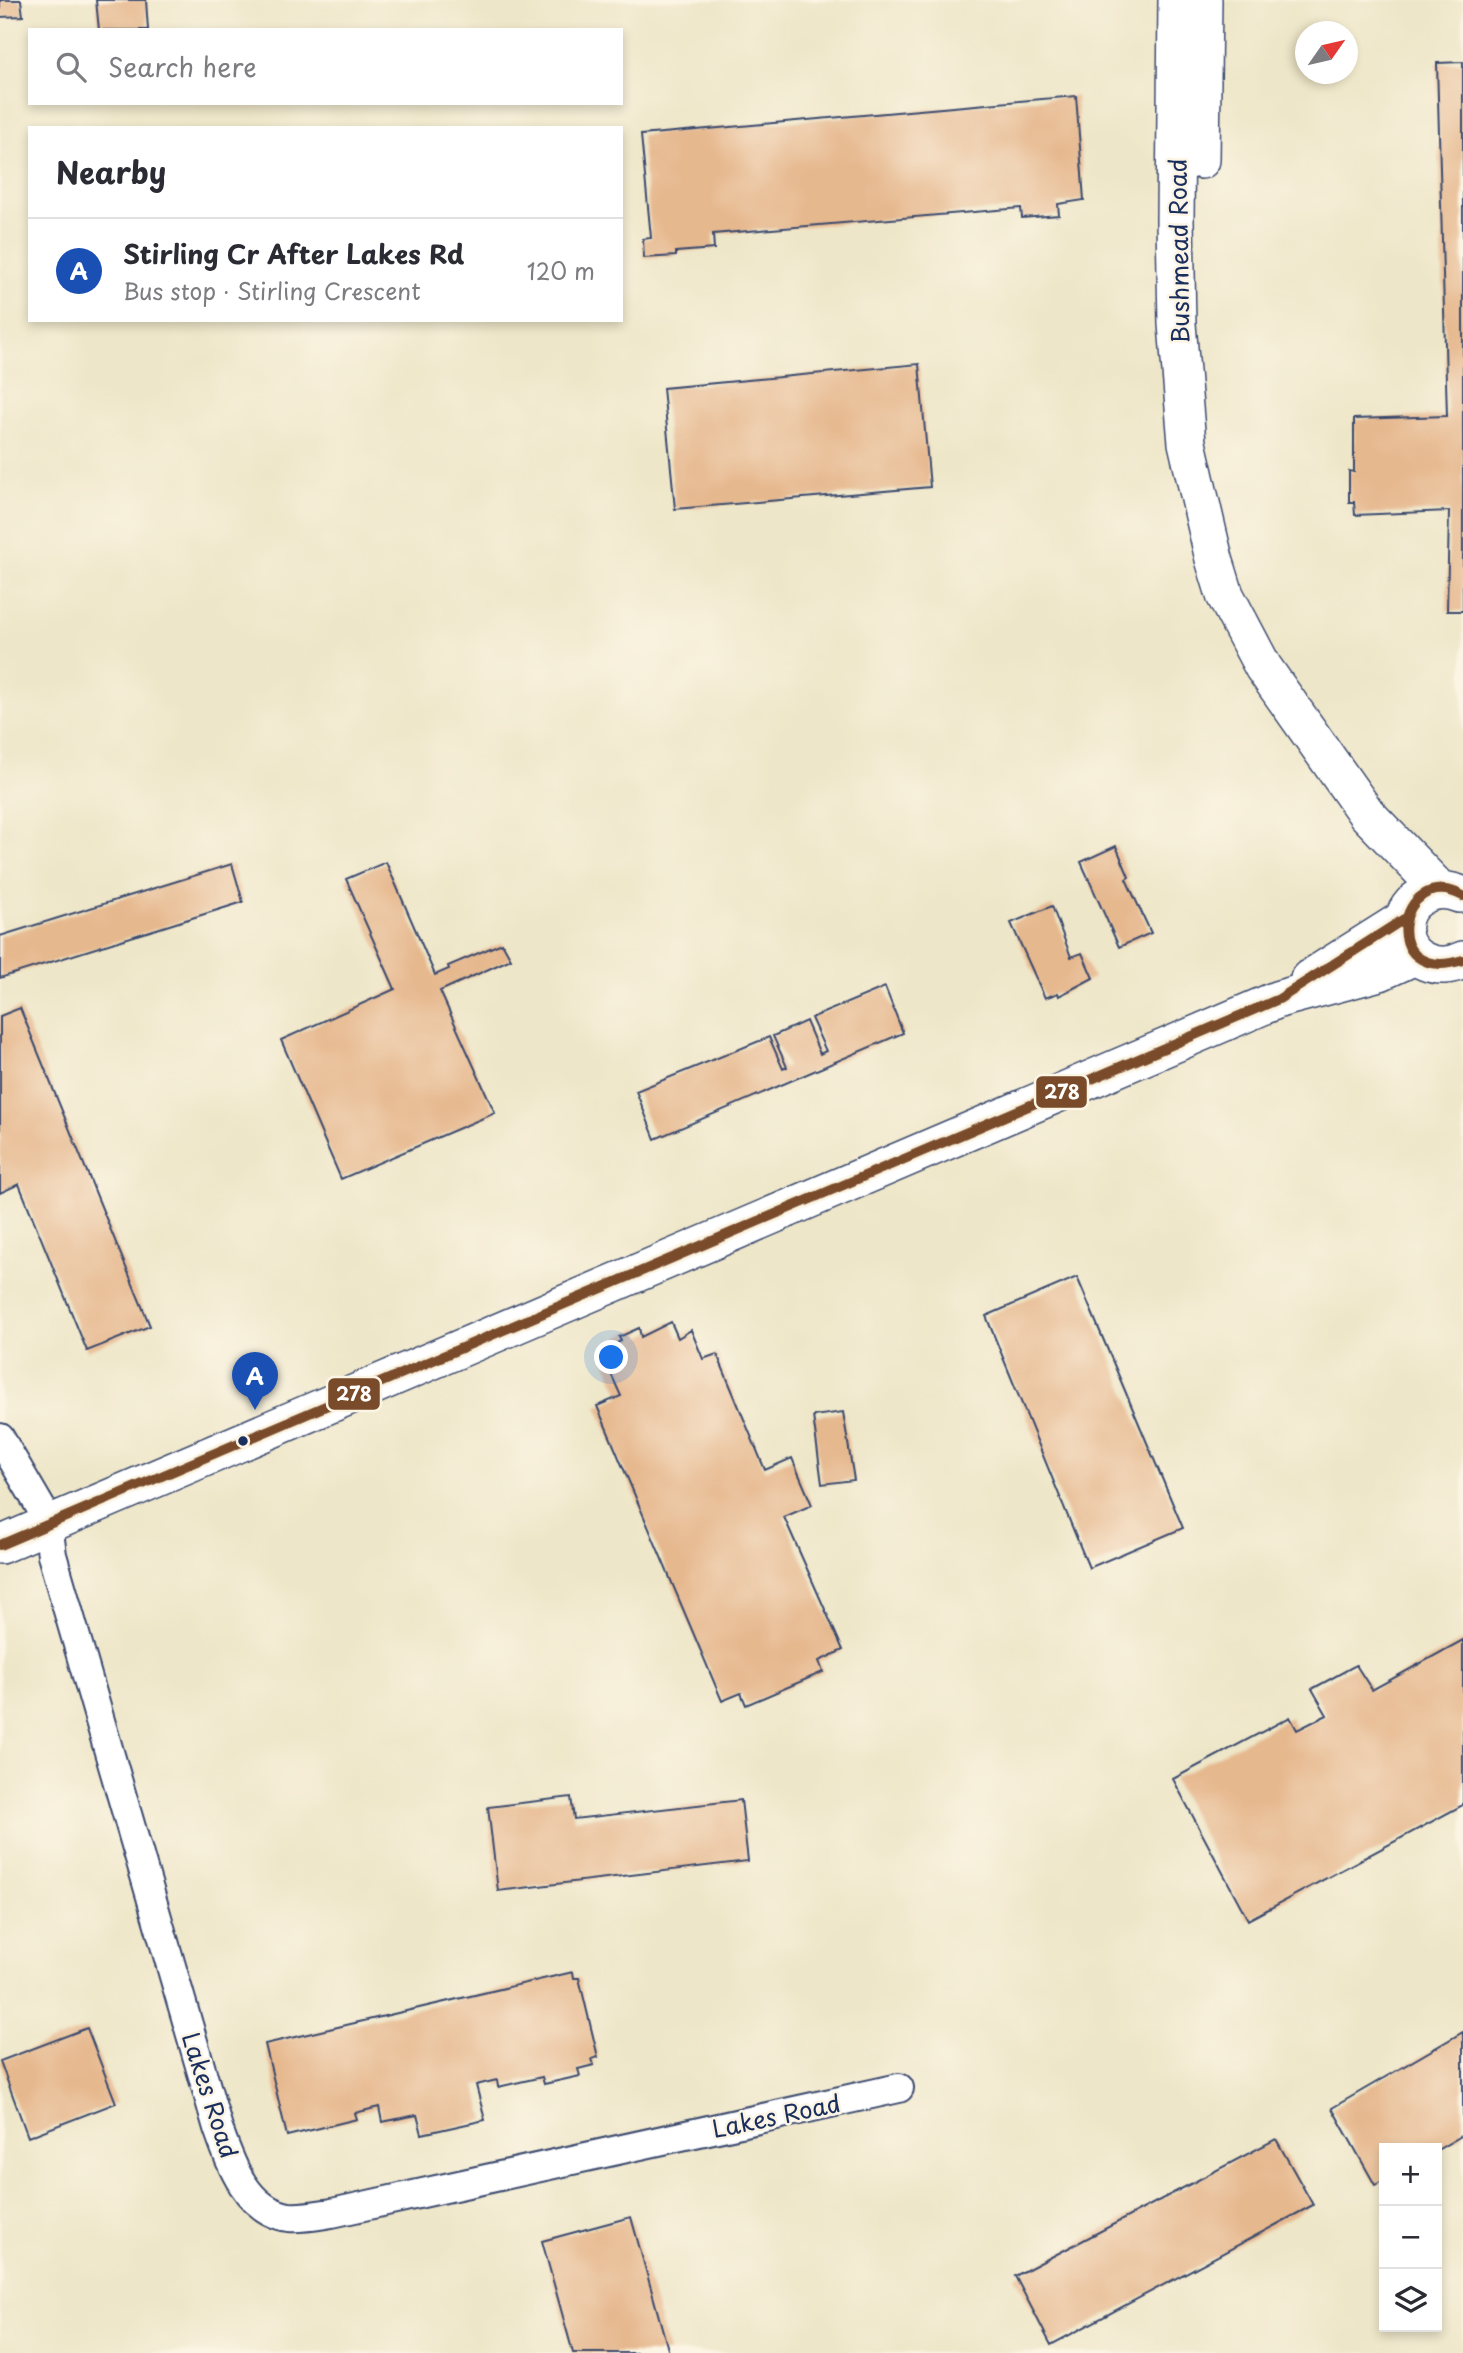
<!DOCTYPE html>
<html lang="en">
<head>
<meta charset="utf-8">
<style>
	:root { --surface:#fff; --page:#f2f2f3; --text:#2b2b33; --muted:#7c7c81; --line:#e1e1e2; --accent:#d93025 }
	body { margin:0; font-family:"Playpen Sans",sans-serif; background:var(--page); color:var(--text) }
	.controls { position:absolute; right:21px; bottom:21px; display:grid; overflow:hidden; border-radius:0px; box-shadow:0 4px 10px #0003 }
	.controls button { width:63px; height:63px; display:grid; place-items:center; padding:0; border:0; border-bottom:2px solid var(--line); background:var(--surface); color:var(--text); font:35px sans-serif }
	.compass { position:absolute; left:1295px; top:21px; width:63px; height:63px; border-radius:50%; background:var(--surface); box-shadow:0 4px 10px #0003; rotate:56deg }
	.you { position:absolute; left:612px; top:1358px; width:24px; height:24px; margin:-18px; border:5px solid #fff; border-radius:50%; background:#1a73e8; box-shadow:0 0 0 10px #1a73e833 }
	.badge { display:grid; place-items:center; width:46px; height:46px; border-radius:50%; background:var(--accent); color:#fff; font-size:23px; font-weight:700 }
	.pin { position:absolute; translate:-50% -58px; filter:drop-shadow(0 2px 4px #0008) }
	.pin::after { content:''; position:absolute; top:37px; width:24px; height:21px; background:inherit; clip-path:polygon(0 0,100% 0,50% 100%) }
	.list { margin:0; padding:0; list-style:none }
	h2 { display:flex; justify-content:space-between; align-items:center; height:91px; margin:0; padding:0 28px; font-size:30px }
	h2 small { font-size:23px; font-weight:400; color:var(--muted) }
	.list li { display:grid; grid-template-columns:46px 1fr auto; gap:21px; align-items:center; box-sizing:border-box; height:105px; padding:0 28px; border-top:2px solid var(--line) }
	.list b { display:block; font-size:26px; white-space:nowrap }
	.list p { margin:0; font-size:23px; white-space:nowrap; color:var(--muted) }
	.list em { font-size:23px; font-style:normal; color:var(--muted) }
	.icon { flex:none; width:38px; height:38px; fill:none; stroke:currentColor; stroke-width:2; stroke-linecap:round; stroke-linejoin:round }
	.map { position:relative; flex:none; width:1463px; height:2353px; overflow:hidden }
	.search { position:absolute; background:var(--surface); box-shadow:0 4px 10px #0003; left:28px; top:28px; width:595px; height:77px; display:flex; align-items:center; gap:18px; box-sizing:border-box; padding:0 24px; border-radius:0px; color:var(--muted); font-size:26px }
	.panel { position:absolute; background:var(--surface); box-shadow:0 4px 10px #0003; left:28px; top:126px; width:595px; height:196px; border-radius:0px }
	.map>svg:first-child { display:block }
	.building { fill:#e6b88e }
	.lines { fill:none; stroke-linecap:round; stroke-linejoin:round }
	.minor-casing { stroke:#3b4a6e; stroke-width:32 }
	.major-casing { stroke:#3b4a6e; stroke-width:40 }
	.minor { stroke:#fff; stroke-width:28 }
	.major { stroke:#fff; stroke-width:37 }
	.bus-1-casing { stroke:#fcf5e5; stroke-width:16 }
	.bus-1 { stroke:#7a4b2a; stroke-width:10 }
	.bus-dot { fill:#1b2f5e; stroke:#fcf5e5; stroke-width:2.5 }
	.labels { text-anchor:middle; dominant-baseline:central; stroke-width:5; stroke-linejoin:round; paint-order:stroke }
	.street-label { font-size:24px; fill:#1b2f5e; stroke:#fcf5e5 }
	.line-badge { stroke:#fcf5e5; stroke-width:2.5 }
	.badge-label { font-size:19px; text-anchor:middle; font-weight:bold; fill:#fff }
</style>
</head>
<body>
<div class="map">
<svg width="1463" height="2353" viewBox="0 0 1463 2353">
	<rect width="100%" height="100%" fill="#fcf5e5"/>
	<filter id="ink" filterUnits="userSpaceOnUse"><feTurbulence type="fractalNoise" baseFrequency=".0143" numOctaves="2"/><feDisplacementMap in="SourceGraphic" scale="14" xChannelSelector="R" yChannelSelector="G"/><feConvolveMatrix kernelMatrix="1 2 1 2 8 2 1 2 1" color-interpolation-filters="sRGB"/></filter>
	<filter id="wash" filterUnits="userSpaceOnUse"><feTurbulence type="fractalNoise" baseFrequency=".00686" numOctaves="4" result="noise"/><feDisplacementMap in="SourceGraphic" scale="28" xChannelSelector="R" yChannelSelector="G"/><feGaussianBlur stdDeviation="1.57" result="paint"/><feColorMatrix in="noise" values="0 0 0 0 0 0 0 0 0 0 0 0 0 0 0 0 0 1.4 0 .05"/><feComposite in="paint" operator="in"/></filter>
	<g filter="url(#wash)">
		<rect width="100%" height="100%" fill="#eee6c8"/>
		<g id="blocks">
			<path class="building" d="M0,0H21L23,16L0,17Z
				M96,0H146L148,30H99Z
				M1463,62V611H1447L1449,511L1355,515L1354,502H1349V471L1354,472V419L1447,416L1437,63Z
				M1076,96L1084,200L1058,204L1059,215L1022,218L1021,208L713,234L714,249L676,252V256L644,258L643,239L651,238L641,135Z
				M919,364L930,487L675,509L663,388Z
				M1116,846L1129,877L1126,879L1151,933L1119,947L1081,862Z
				M386,862L435,975L449,969L448,966L502,943L511,959L440,991L495,1113L341,1179L281,1040L395,989L346,879Z
				M232,864L243,902L0,978V936Z
				M1052,906L1071,957L1082,953L1093,978L1059,996L1058,993L1045,998L1011,923Z
				M885,987L903,1033L655,1139L636,1091L769,1037L783,1069L787,1067L773,1036L806,1021L820,1054L826,1051L811,1018Z
				M20,1008L150,1326L87,1351L19,1184L0,1193V1016Z
				M1077,1277L1183,1528L1089,1568L986,1316Z
				M671,1322L678,1338L691,1330L703,1359L717,1354L765,1470L792,1458L812,1505L784,1517L843,1650L819,1661L823,1672L746,1705L741,1693L722,1701L597,1406L621,1396L603,1356L615,1351L613,1345L621,1341L619,1337L639,1328L641,1337Z
				M843,1412L854,1480L822,1484L813,1416Z
				M1463,1640V1805L1248,1920L1173,1779L1290,1717L1297,1730L1327,1715L1312,1689L1356,1665L1372,1690Z
				M571,1797L574,1819L741,1800L748,1861L498,1891L488,1807Z
				M573,1972L574,1978H579L598,2057L592,2059L594,2065L578,2069L580,2076L544,2084L542,2077L498,2087L497,2080L476,2085L485,2120L422,2134L417,2115L382,2122L379,2107L355,2113L357,2119L287,2136L265,2044Z
				M87,2028L116,2103L28,2137L0,2061Z
				M1463,2032V2135L1437,2150V2148H1384V2180L1375,2185L1332,2108Z
				M1276,2139L1313,2205L1051,2345L1015,2276Z
				M631,2217L669,2353H573L542,2241Z"/>
		</g>
	</g>
	<g filter="url(#ink)">
		<use href="#blocks" fill-opacity="0" stroke="#3b4a6e" stroke-width="2"/>
		<g class="lines">
			<defs>
				<path id="minor" d="M0,1438L41,1508L48,1524L52,1555L218,2128C230,2162 246,2211 289,2217C303,2218 318,2215 332,2213L899,2088"/>
				<path id="major" d="M1177,0L1175,220L1177,324L1187,443L1214,559L1225,595L1263,667L1366,813L1439,889
					M1201,160L1203,0
					M1459,894C1433,883 1399,901 1403,933C1407,962 1440,972 1463,960
					M1309,979L1404,919
					M0,1545L1279,999L1380,972L1415,956"/>
			</defs>
			<use href="#minor" class="minor-casing"/>
			<use href="#major" class="major-casing"/>
			<use href="#minor" class="minor"/>
			<use href="#major" class="major"/>
			<defs>
				<path id="bus-1" d="M1463,896C1397,861 1376,987 1463,960
					M0,1545L1279,999L1404,919"/>
			</defs>
			<use href="#bus-1" class="bus-1-casing"/>
			<use href="#bus-1" class="bus-1"/>
		</g>
	</g>
	<circle class="bus-dot" cx="243" cy="1441" r="6"/>
	<g class="labels">
		<g class="street-label">
			<text transform="translate(1178 251) rotate(-91)">Bushmead Road</text>
			<text transform="translate(211 2095) rotate(72)">Lakes Road</text>
			<text transform="translate(776 2115) rotate(-12)">Lakes Road</text>
		</g>
	</g>
	<g class="line-badge">
		<rect x="1035" y="1075" width="53" height="34" rx="7" fill="#7a4b2a"/>
		<rect x="327" y="1377" width="54" height="34" rx="7" fill="#7a4b2a"/>
	</g>
	<g class="badge-label">
		<text x="1062" y="1099">278</text>
		<text x="354" y="1401">278</text>
	</g>
</svg>
<div class="controls">
<button>+</button>
<button>−</button>
<button><svg class="icon" aria-label="layers" viewBox="0 0 24 24"><path d="M12 4l9 5-9 5-9-5zM3 14l9 5 9-5"/></svg></button>
</div>
<svg class="compass" viewBox="-18 -18 36 36"><path d="M0-13l5 13h-10z" fill="#e53935"/><path d="M0 13l5-13h-10z" fill="#7c7c81"/></svg>
<div class="you"></div>
<div class="pin badge" style="left:255px;top:1410px;background:#1a4fb4">A</div>
<div class="search"><svg class="icon" aria-label="search" viewBox="0 0 24 24"><circle cx="10" cy="10" r="6"/><path d="M15 15l6 6"/></svg>Search here</div>
<section class="panel">
<h2>Nearby<small></small></h2>
<ul class="list">
<li><span class="badge" style="background:#1a4fb4">A</span><div><b>Stirling Cr After Lakes Rd</b><p>Bus stop · Stirling Crescent</p></div><em>120 m</em></li>
</ul>
</section>
</div>
</body>
</html>
